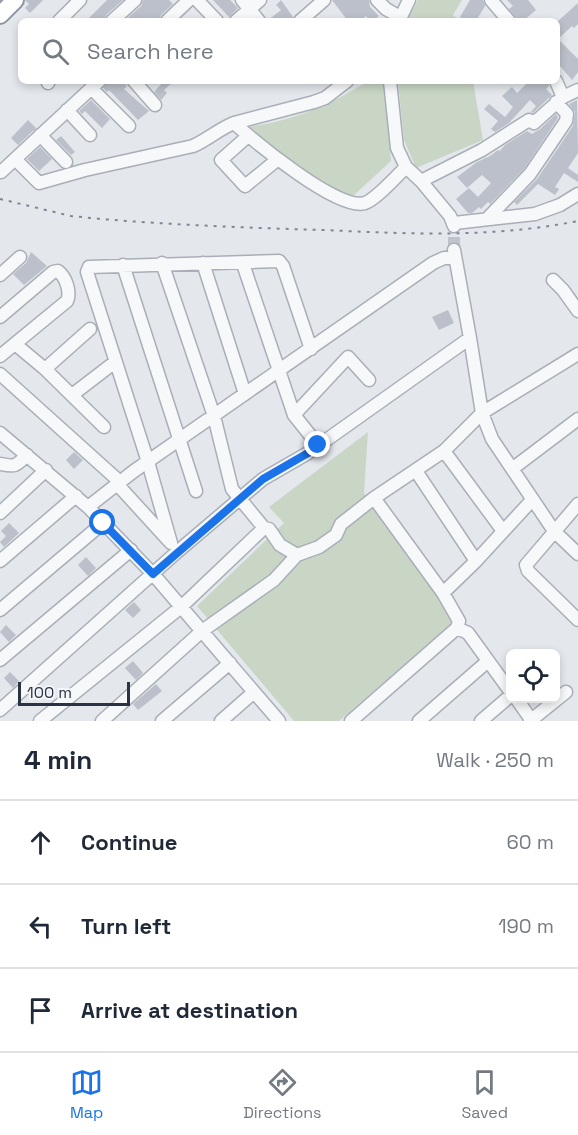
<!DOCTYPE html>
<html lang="en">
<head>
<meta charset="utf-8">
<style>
	:root { --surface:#fff; --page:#f2f2f3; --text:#1f2937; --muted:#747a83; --line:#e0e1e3; --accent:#1a73e8 }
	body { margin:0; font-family:"Space Grotesk",sans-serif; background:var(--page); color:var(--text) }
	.controls { position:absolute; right:18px; bottom:18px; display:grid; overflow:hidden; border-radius:9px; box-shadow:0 3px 9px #0003 }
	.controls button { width:54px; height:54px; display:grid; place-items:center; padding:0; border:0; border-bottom:2px solid var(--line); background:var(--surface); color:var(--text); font:30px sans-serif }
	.scale { position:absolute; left:18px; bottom:15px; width:112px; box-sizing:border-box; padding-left:6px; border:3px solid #2b3445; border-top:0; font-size:16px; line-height:21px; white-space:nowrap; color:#2b3445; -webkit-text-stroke:4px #f4f6f9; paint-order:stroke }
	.stop { position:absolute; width:18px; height:18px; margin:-14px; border:4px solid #1a73e8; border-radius:50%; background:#fff }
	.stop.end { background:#1a73e8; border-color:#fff; box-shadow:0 2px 6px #0008 }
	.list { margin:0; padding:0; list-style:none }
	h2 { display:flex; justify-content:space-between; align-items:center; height:78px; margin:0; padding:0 24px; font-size:26px }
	h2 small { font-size:20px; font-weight:400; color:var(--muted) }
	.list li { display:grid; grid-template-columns:39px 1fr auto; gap:18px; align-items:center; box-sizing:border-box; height:84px; padding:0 24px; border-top:2px solid var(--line) }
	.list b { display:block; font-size:22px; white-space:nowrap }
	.list em { font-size:20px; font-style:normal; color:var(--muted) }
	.icon { flex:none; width:33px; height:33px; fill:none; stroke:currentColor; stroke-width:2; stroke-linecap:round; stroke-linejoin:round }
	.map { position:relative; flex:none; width:578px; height:721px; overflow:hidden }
	.search { position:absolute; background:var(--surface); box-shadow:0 3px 9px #0003; left:18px; right:18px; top:18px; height:66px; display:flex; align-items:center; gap:15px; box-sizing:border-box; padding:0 21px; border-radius:9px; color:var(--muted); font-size:22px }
	.sheet { height:330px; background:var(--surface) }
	nav { display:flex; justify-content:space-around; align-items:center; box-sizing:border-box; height:84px; border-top:2px solid var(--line); background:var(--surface); font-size:16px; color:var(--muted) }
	nav a { display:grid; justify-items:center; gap:3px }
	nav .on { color:var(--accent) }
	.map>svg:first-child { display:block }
	.green { fill:#c9d6c5 }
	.building { fill:#bbc0ca }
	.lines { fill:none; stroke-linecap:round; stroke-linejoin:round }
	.minor-tunnel { stroke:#bfc3cb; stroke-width:12; stroke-dasharray:12 6; stroke-linecap:butt }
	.minor-casing { stroke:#a9aeb7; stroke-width:15 }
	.highway-casing { stroke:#8b94a3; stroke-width:20 }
	.minor { stroke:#f7f8fa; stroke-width:12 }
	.highway { stroke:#fff; stroke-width:16 }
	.rail { stroke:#7d8696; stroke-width:2; stroke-dasharray:3 6; stroke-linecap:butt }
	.route { stroke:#1a73e8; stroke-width:8 }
</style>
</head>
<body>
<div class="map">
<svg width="578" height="721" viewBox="0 0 578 721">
	<rect width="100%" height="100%" fill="#e4e7ec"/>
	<path class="green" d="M418,0H462L453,15L460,21H407Z
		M368,81H384L391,161L352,197C309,178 283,158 248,127C292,121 331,105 368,81Z
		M398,81H473L483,140L416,168L404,140Z
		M368,432L364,493L455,620L339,721H294L197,606L284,523L269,507Z"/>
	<path class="building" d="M25,0H43L30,13L25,8L29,4Z
		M107,0H123L106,15L104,21H86Z
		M143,0H169L173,4L161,15L158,21H124L141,6Z
		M213,0H230L238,8L229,17Z
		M281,0L293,17L292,20L267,21L281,10L276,5Z
		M332,0H369L370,7L379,16L373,21H370L366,16L360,21H348Z
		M470,0H483L485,6L476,21H467L460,17Z
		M507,0H528L536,10L523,21H519L509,9L513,6Z
		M578,3V24L574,28L572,26L558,39L578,59V72L572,80L560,66L557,69V22Z
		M107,81H122L127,86L124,89L149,111L138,120L109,90L107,92L103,88Z
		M164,81H174L164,90L167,93L161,100L154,92Z
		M529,81H548L549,86L546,89L552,95L533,113L531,112L536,106L530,100L509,123L495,132L491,129L498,121L484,109L489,104L505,117L513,107L502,96L512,87L517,93Z
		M91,100L110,119L102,128L85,111L82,114L79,111Z
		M577,100L578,153L568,168L578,175V182L564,173L555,187L559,189L555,195L538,184L517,205L514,202L537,179L573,126L575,112L569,104Z
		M556,114L558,118L524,169L490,204L488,202L481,209L479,207L472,213H468L456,199L469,188L478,197L491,183L482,175L467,188L457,177L477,162L490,156L498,150L500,151L505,145L527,131L532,134L540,129Z
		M28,120L36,128L18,145L11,138Z
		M61,136L75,152L71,155L56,140Z
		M40,147L52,159L39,171L27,159Z
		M31,252L47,266L24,285L13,274L26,263Z
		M448,310L454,323L439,330L432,317Z
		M74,452L83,460L74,469L66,460Z
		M9,523L19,533L4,547L0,542L6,536L1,531Z
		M86,557L96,568L88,576L78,565Z
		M134,602L141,610L133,618L125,610Z
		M6,625L16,635L9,642L0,632Z
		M133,661L143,673L136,680L125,668Z
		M10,672L19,681L13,688L4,678Z
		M156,684L162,691L138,710L133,704Z"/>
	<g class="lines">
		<path class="minor-tunnel" d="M454,249V226"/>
		<defs>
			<path id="minor" d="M197,0L217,21
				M242,0L259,21
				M377,0L386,9L400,17
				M491,0L509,21
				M59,21L80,0
				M112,21L135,0
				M167,21L189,0
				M236,21L260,0
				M300,21L324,0
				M399,21L409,0
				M134,81L155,105
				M390,81L397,148L406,167L421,181L450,216L454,226
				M556,81L563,97L578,90
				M48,83L49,81
				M91,88L129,126
				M67,110L90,135
				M234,123C254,141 339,212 365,203C375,200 397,176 406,167
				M40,135L66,162
				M248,136L221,160L245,186L278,159
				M15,159L39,183L85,170L193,146C207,140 219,129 234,123L314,102L325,98L347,81
				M1,172L99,81
				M421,181L482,150L529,120L534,123L563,97
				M487,219L530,174L566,121L567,114L556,102
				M454,223L535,214L560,205L578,194
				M454,250L470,338L482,413L492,439L554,531L578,554
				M162,263L214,416L232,489L264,528L269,529L280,545L297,555
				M203,263L245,394
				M243,264L294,415L318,445
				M123,265L196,491
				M0,275L20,257
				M553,280L563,290L578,311
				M0,317L53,272L58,271C66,277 71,292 67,301L0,356
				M15,344L45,369L104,427
				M45,369L90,329
				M0,374L120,482
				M72,395L115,362
				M294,415L348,357L369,380
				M0,433L88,507
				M444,451L503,531
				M0,464C16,467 16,466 27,455
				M512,469L578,419
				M416,471L476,561
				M117,484L169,541
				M374,498L443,593L459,621L457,628L468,633L510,691
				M578,504L526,565L528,571L578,620
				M0,513L46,470
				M171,543L148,462L87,272L89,267L279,261L283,266L311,349
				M0,561L76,496
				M443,593L476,561L532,500
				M0,610L103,523
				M0,660L131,550
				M254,692L279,721
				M516,698L532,721
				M0,710L177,552L263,479L308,453L470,338
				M40,721L181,607L264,528
				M102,721L202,631L274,580L297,555L319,547L336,535L341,524L374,498L444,451L482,413L578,354
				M162,721L230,663
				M221,721L254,692L153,574L88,507L134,471L433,263L444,258H454
				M351,721L457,628
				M419,721L488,661
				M481,721L510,696
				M530,721L566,692"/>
			<path id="highway" d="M0,15L15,0"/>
		</defs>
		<use href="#minor" class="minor-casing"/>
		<use href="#highway" class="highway-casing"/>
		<use href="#minor" class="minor"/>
		<use href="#highway" class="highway"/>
		<path class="rail" d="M0,199L71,216L101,219C175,225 250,228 324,230C410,234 493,238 578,221"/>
	</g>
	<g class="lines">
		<path class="route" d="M103,523L153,574L263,479L308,453L318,445"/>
	</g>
</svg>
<div class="controls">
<button><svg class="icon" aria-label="locate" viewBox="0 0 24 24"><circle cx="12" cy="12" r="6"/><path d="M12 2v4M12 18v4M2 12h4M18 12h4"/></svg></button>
</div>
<div class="scale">100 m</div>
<div class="stop" style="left:103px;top:523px"></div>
<div class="stop end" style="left:318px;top:445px"></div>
<div class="search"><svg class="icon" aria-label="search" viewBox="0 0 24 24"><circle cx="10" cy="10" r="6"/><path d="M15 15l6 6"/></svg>Search here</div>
</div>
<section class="sheet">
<h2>4 min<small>Walk · 250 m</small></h2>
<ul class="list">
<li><svg class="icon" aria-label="ahead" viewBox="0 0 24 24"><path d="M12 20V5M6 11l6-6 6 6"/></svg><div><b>Continue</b></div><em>60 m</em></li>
<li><svg class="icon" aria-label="left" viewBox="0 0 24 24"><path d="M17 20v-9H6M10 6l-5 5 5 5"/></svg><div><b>Turn left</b></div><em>190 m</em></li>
<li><svg class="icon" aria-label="arrive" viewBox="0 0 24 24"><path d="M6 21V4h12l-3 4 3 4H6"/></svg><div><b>Arrive at destination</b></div></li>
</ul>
</section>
<nav>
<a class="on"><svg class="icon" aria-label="map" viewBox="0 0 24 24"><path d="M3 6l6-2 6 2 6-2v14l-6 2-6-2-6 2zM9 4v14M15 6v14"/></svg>Map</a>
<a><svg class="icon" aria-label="directions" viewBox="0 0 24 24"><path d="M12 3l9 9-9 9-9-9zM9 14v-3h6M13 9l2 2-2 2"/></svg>Directions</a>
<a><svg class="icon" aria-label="saved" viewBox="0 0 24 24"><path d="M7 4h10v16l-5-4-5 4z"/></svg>Saved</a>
</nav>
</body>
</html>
